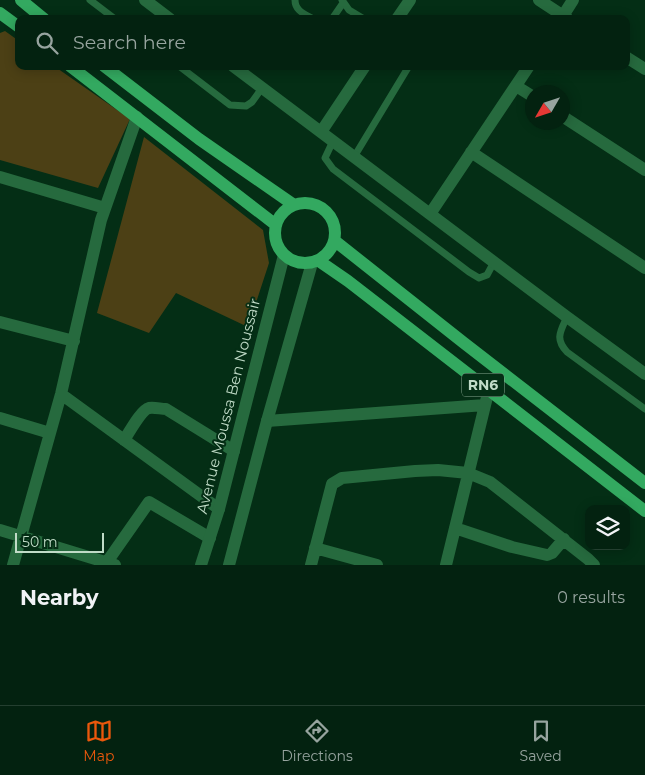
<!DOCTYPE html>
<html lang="en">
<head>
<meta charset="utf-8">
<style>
	:root { --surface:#032210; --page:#0d2a19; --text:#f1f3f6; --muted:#97a49f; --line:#243f30; --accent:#ea580c }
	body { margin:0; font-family:Montserrat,sans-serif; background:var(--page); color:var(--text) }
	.controls { position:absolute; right:15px; bottom:15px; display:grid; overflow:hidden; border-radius:10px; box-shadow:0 2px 12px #0003 }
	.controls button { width:45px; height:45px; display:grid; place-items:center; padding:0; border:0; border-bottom:1px solid var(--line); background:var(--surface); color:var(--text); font:25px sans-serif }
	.compass { position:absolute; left:525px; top:85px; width:45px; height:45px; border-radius:50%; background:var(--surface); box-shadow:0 2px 12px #0003; rotate:231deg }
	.scale { position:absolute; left:15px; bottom:12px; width:89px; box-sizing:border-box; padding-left:5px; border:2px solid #c0dbc7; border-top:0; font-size:14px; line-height:18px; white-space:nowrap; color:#c0dbc7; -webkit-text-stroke:4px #042e15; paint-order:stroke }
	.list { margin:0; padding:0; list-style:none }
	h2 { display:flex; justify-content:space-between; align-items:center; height:65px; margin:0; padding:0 20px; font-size:21px }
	h2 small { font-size:16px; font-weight:400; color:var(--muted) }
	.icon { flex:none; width:28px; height:28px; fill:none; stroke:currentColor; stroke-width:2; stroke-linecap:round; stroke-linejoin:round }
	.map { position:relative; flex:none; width:645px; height:565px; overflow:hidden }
	.search { position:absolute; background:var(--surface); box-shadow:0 2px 12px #0003; left:15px; right:15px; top:15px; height:55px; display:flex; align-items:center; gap:12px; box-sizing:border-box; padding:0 18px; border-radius:10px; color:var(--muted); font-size:19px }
	.sheet { height:140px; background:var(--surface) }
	nav { display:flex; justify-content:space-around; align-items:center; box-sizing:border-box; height:70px; border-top:1px solid var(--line); background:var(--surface); font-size:14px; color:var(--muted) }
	nav a { display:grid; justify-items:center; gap:2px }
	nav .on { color:var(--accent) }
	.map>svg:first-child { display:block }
	.green { fill:#4c4015 }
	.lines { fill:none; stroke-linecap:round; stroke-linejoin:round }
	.service { stroke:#266a3e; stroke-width:7 }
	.minor { stroke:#266a3e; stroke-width:12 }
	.tertiary { stroke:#266a3e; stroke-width:12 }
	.primary { stroke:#33a960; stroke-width:12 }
	.labels { text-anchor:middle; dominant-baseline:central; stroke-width:4; stroke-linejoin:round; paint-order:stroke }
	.shield { fill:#042e15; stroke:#88a792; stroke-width:1 }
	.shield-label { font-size:14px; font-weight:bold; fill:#c0dbc7 }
	.street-label { font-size:15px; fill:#c0dbc7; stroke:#042e15 }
</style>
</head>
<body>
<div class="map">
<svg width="645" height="565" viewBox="0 0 645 565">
	<rect width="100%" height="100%" fill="#042e15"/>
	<path class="green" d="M5,31L19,41V66H54L130,119L98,188L0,160V33Z
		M144,137L263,230L269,263L248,327L176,293L149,333L97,313Z"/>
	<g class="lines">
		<path class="service" d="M90,0L115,19
			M295,0C295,11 305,14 313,19
			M342,0L349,10L364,19
			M332,19L343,3
			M179,66L230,105L246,106L252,102L262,88
			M333,141L325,158L333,169L469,272L479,278L487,275L494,262
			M354,157L409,66
			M567,317C560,332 555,339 567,352L645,409"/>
		<path class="minor" d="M145,0L170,19
			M539,0L568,19
			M397,19L410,0
			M561,19L573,0
			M626,57L645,69
			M233,66L567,317L645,374
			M516,86L532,96
			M562,116L645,170
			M321,132L365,66
			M471,152L645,268
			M0,177L105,208
			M430,214L529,66
			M0,322L74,341
			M61,394L219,509
			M0,418L50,433
			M267,421L485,405
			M124,440C129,433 141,410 149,408C154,407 161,409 166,409L234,451
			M455,528L512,547L547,555L552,553L564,539
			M0,530L115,565
			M315,548L377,565
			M107,562L149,502L210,538
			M13,565L61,394L101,220L137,117
			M311,565L332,484L342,478L415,471L438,470L468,473L490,482L588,559L594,565
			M446,565L487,397"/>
		<path class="tertiary" d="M201,565L219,509L284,255
			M229,565L267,421L312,263"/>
		<path class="primary" d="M21,0L44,19
			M0,13L19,27
			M70,66L276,225
			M104,66L199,139L294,205
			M275 233a30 30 0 1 1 60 0a30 30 0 1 1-60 0Z
			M335,241L464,343L645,483
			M319,261L348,281L645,511"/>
	</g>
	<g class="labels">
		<rect class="shield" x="462" y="373.5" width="42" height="23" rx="4"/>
		<g class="shield-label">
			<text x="483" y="385">RN6</text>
		</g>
		<g class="street-label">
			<text transform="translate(228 406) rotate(-76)">Avenue Moussa Ben Noussair</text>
		</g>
	</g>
</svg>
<div class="controls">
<button><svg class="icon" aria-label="layers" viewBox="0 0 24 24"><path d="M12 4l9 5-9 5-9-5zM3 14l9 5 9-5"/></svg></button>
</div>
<svg class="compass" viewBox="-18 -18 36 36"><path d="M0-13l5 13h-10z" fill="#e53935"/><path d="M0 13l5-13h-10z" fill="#97a49f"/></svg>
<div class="scale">50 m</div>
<div class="search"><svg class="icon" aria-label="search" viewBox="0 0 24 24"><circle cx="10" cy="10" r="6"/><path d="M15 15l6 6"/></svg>Search here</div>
</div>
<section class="sheet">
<h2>Nearby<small>0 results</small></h2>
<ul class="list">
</ul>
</section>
<nav>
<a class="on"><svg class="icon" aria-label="map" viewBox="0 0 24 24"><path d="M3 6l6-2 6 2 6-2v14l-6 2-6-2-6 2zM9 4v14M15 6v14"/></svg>Map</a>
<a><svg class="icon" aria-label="directions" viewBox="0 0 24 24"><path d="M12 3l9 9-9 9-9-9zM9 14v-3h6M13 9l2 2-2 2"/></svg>Directions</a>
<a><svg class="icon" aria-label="saved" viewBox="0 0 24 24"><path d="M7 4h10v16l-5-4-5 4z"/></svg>Saved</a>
</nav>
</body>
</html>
